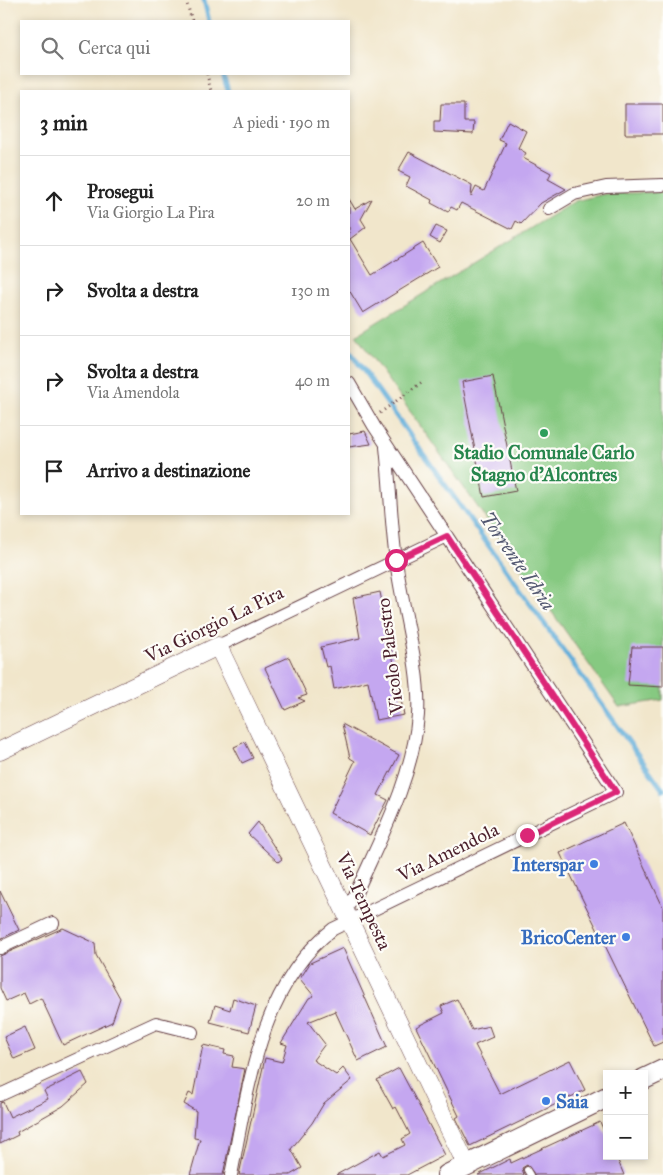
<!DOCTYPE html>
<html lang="it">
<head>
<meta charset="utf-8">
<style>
	:root { --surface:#fff; --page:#f6f6f6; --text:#222; --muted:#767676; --line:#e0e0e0 }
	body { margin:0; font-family:"IM FELL Great Primer",serif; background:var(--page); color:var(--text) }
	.controls { position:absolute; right:15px; bottom:15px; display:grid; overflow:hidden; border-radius:0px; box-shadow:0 2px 8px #0003 }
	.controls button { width:45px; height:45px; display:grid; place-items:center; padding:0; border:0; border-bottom:1px solid var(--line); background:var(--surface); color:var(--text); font:25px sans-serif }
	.stop { position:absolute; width:15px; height:15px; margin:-11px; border:4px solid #db2777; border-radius:50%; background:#fff }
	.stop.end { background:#db2777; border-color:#fff; box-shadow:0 1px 5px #0008 }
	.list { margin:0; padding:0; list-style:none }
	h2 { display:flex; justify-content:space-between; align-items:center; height:65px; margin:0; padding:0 20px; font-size:21px }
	h2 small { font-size:16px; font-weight:400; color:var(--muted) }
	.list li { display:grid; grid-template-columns:32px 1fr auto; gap:15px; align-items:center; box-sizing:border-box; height:90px; padding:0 20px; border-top:1px solid var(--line) }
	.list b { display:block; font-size:19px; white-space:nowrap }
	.list p { margin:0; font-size:16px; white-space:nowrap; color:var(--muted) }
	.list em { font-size:16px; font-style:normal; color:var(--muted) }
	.icon { flex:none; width:28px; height:28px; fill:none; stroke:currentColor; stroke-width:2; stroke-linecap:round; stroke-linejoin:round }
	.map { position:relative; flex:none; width:663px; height:1175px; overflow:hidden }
	.search { position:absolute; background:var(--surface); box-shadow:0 2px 8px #0003; left:20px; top:20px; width:330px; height:55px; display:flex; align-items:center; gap:12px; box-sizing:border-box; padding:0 18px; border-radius:0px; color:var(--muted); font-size:19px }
	.panel { position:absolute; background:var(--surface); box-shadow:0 2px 8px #0003; left:20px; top:90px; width:330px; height:425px; border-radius:0px }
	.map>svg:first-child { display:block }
	.green { fill:#86c981; stroke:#687456 }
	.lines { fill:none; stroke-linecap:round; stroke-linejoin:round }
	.stream { stroke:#60add9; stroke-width:5 }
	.building { fill:#c4a7f0 }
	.lane-casing { stroke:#633d43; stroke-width:8 }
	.street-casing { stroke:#633d43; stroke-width:14 }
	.secondary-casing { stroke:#633d43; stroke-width:19 }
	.primary-casing { stroke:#633d43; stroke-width:22 }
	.path { stroke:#633d43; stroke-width:3; stroke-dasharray:1 4; stroke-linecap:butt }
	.lane { stroke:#fff; stroke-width:6 }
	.street { stroke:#fff; stroke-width:12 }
	.secondary { stroke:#fff; stroke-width:18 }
	.primary { stroke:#fff; stroke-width:20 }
	.route { stroke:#db2777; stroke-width:6 }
	.leisure-dot { fill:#2e9e5b; stroke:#fdfcf7; stroke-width:2 }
	.shop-dot { fill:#3f7fe0; stroke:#fdfcf7; stroke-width:2 }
	.labels { text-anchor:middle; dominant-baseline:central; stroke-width:4.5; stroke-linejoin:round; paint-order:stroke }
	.leisure-label { font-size:19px; font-weight:bold; fill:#27864d; stroke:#fdfcf7 }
	.street-label { font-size:19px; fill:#4a1f2b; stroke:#fdfcf7 }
	.shop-label { font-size:19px; font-weight:bold; fill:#366cbe; stroke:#fdfcf7; text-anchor:end }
	.water-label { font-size:20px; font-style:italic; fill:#535871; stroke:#fdfcf7 }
</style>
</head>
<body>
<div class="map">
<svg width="663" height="1175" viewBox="0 0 663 1175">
	<rect width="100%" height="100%" fill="#fdfcf7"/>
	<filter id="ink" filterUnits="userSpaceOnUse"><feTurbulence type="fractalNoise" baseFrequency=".02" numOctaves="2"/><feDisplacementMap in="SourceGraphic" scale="10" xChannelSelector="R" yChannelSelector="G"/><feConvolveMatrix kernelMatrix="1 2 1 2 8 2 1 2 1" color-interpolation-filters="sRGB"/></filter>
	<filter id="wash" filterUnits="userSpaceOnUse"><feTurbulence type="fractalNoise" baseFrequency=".0096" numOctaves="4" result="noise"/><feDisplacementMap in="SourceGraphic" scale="20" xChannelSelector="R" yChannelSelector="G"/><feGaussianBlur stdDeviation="1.12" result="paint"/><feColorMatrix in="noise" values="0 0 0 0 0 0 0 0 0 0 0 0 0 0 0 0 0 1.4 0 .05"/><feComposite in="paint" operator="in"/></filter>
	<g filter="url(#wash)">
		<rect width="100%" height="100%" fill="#f1e6cb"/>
		<path class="green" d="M663,192V700L619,707L356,335L575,201L604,194Z"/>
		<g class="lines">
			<path class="stream" d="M204,0L209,21
				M223,74L228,91
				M349,350L663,790"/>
		</g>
		<g id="blocks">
			<path class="building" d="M441,104H464V122H474L473,134L434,132V121H440Z
				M625,104H663V134H625Z
				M508,121L526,131L518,148L526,153L523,158L551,173L548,179L566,189L541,203L521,224L516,221L512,229L461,203L457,210L451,207L448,212L431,203L432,200L406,186L410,177L398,171L409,152L472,185L471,197L476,187L484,191L506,143L499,140Z
				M349,199L355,209L372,199L361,219L366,227L350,239L372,275L423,243L438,267L363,313L349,290Z
				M436,226L447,231L440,243L430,237Z
				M493,376L516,491L484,497L462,382Z
				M365,431L371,444L349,447V434Z
				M380,592L404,715L376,720L368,681L334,689L330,666L326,667L321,647L360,638L353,598Z
				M632,647H663V687L628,685Z
				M289,657L307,695L298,698L305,701L285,710L265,668Z
				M342,724L399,755L378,795L388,800L370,835L330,813L355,761L350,758Z
				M245,742L253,758L242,763L234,747Z
				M258,822L282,859L278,862L248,834Z
				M624,823L663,907V1042L654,1046L560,853Z
				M0,891L19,930L0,939Z
				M63,928L95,943L96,955L120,998L112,1022L63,1045L41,998L29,1004L24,993L6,1001L0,988V956Z
				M343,948L387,1047L358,1061L335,1011L308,1022L325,1044L313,1060L336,1075L343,1068L352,1080L324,1103L312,1123L291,1149L302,1168L290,1175H239L265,1058L282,1062L287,1045L281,1043L309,998L314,996L300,979L310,963Z
				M233,998L256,1006L249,1032L210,1022L215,1005L230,1010Z
				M457,999L472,1030L489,1026L493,1037L475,1045L500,1094L570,1060L585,1090L470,1146L456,1118L459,1116L416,1027L444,1013L441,1006Z
				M25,1027L35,1050L14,1059L4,1037Z
				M203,1045L225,1050L224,1054L234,1056L232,1067L245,1069L223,1175H190L200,1139L194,1138L196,1111L184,1104L189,1093L193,1095Z
				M399,1068L445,1155L407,1175H336L380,1151L383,1156L405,1145L402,1139L410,1134L396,1107L393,1109L377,1080Z
				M82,1072L88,1084L63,1106L17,1132L18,1135L0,1144V1103L3,1102L10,1117L48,1099L44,1091Z
				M600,1122L607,1137V1156H616L624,1175H535L527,1165L522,1168L524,1175H478L510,1159L511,1163Z"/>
		</g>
	</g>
	<g filter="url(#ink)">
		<use href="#blocks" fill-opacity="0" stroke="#633d43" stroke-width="1"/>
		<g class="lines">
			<defs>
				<path id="lane" d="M527,1170L530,1175"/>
				<path id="street" d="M549,209L574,194L606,187L663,185
					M218,646L447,536
					M345,910L354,897C380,839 413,779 418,715C421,667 402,609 396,560C391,523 390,484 386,447
					M0,948L53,923
					M0,1095L156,1023L192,1032
					M231,1175C248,1090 260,985 333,929L616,792L374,426L349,383"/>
				<path id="secondary" d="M0,751L218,646L467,1166"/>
				<path id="primary" d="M644,1079L663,1070
					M447,1175L607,1097"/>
			</defs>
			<use href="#lane" class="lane-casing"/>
			<use href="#street" class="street-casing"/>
			<use href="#secondary" class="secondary-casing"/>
			<use href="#primary" class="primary-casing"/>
			<path class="path" d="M186,0L192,21
				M207,74L211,91
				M380,413L422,382"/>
			<use href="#lane" class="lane"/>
			<use href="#street" class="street"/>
			<use href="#secondary" class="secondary"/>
			<use href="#primary" class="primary"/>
		</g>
	</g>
	<g class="lines" filter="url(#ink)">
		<path class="route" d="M396,560L447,536L616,792L527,835"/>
	</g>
	<circle class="leisure-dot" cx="544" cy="433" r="5"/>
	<g class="shop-dot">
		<circle cx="594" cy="864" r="5"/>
		<circle cx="626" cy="937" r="5"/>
		<circle cx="546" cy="1101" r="5"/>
	</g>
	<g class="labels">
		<g class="leisure-label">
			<text x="544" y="452">Stadio Comunale Carlo<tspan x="544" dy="22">Stagno d'Alcontres</tspan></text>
		</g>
		<g class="street-label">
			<text transform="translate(214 624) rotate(-26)">Via Giorgio La Pira</text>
			<text transform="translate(390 656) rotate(-97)">Vicolo Palestro</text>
			<text transform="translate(448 852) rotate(-26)">Via Amendola</text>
			<text transform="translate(364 901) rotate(65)">Via Tempesta</text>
		</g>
		<g class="shop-label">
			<text x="584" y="864">Interspar</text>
			<text x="616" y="937">BricoCenter</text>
			<text x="556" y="1101" text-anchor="start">Saia</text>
		</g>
		<g class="water-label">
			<text transform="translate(518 561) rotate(55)">Torrente Idria</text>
		</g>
	</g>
</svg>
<div class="controls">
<button>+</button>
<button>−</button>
</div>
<div class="stop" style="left:396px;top:560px"></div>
<div class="stop end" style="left:527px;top:835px"></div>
<div class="search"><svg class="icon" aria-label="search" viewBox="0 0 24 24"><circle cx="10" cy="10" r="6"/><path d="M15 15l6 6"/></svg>Cerca qui</div>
<section class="panel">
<h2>3 min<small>A piedi · 190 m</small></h2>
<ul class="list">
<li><svg class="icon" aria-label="ahead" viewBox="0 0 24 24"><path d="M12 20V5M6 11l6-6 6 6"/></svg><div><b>Prosegui</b><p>Via Giorgio La Pira</p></div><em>20 m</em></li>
<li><svg class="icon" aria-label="right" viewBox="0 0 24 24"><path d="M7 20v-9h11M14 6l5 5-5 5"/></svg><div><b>Svolta a destra</b></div><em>130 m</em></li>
<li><svg class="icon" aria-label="right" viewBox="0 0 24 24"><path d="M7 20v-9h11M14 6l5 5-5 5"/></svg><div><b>Svolta a destra</b><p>Via Amendola</p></div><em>40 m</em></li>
<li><svg class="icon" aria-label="arrive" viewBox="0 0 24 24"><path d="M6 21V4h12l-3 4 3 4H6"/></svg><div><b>Arrivo a destinazione</b></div></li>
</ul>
</section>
</div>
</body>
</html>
